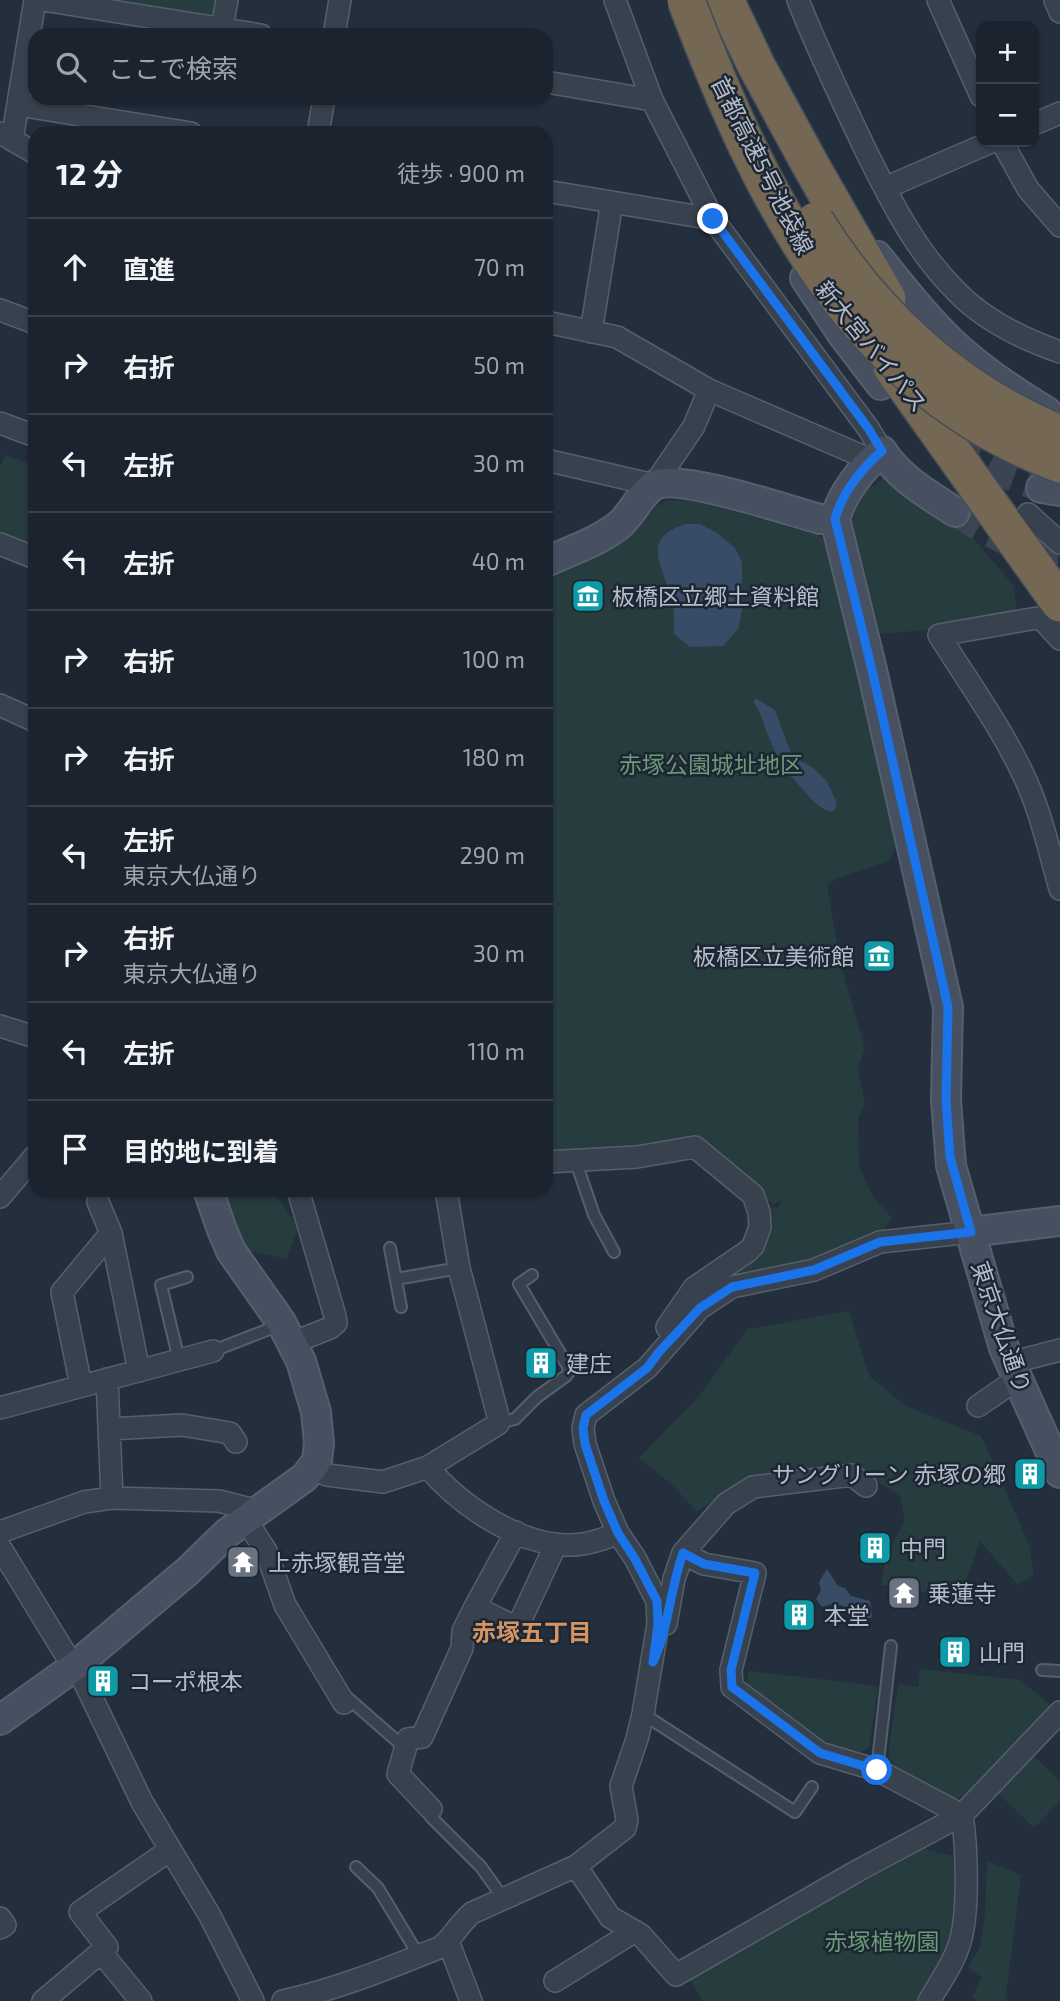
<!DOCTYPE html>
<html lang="ja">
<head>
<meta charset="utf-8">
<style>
	:root { --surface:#1b232e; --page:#242b36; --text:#f1f3f6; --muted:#a0a4aa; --line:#39404a }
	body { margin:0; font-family:"Exo 2","Noto Sans JP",sans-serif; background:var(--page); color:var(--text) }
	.controls { position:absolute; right:21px; top:21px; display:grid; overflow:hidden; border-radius:14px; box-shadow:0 2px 5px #0004 }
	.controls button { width:63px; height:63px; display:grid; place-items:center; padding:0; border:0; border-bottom:2px solid var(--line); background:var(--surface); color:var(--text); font:35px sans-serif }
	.stop { position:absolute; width:21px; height:21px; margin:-16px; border:5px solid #1a73e8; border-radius:50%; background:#fff }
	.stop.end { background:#1a73e8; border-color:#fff; box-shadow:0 2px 7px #0008 }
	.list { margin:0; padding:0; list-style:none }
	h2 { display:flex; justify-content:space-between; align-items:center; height:91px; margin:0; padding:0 28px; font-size:30px }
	h2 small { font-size:23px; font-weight:400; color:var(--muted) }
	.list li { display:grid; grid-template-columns:46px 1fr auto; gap:21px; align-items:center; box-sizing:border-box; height:98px; padding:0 28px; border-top:2px solid var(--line) }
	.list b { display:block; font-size:26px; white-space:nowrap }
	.list p { margin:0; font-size:23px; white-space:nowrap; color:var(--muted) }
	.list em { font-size:23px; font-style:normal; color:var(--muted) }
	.icon { flex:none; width:38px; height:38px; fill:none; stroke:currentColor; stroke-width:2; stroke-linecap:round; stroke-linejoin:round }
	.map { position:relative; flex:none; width:1060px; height:2001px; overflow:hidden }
	.search { position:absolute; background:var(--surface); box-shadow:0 2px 5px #0004; left:28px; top:28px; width:525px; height:77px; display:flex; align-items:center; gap:18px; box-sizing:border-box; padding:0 24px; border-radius:21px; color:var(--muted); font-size:26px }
	.panel { position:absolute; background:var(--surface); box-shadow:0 2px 5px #0004; left:28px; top:126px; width:525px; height:1071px; border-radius:21px }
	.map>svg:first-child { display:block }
	.green { fill:#263c3f }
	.water { fill:#394c67 }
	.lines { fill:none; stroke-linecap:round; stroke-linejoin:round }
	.secondary-tunnel { stroke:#3a4453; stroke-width:28; stroke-dasharray:28 14; stroke-linecap:butt }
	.lane-casing { stroke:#565f6c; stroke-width:14 }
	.street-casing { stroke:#565f6c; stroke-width:24 }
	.secondary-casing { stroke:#565f6c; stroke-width:32 }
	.highway-casing { stroke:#434c59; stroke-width:40 }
	.lane { stroke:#38414e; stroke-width:10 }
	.street { stroke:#38414e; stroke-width:21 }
	.secondary { stroke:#465061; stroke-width:28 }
	.highway { stroke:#746855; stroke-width:37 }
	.highway-bridge-casing { stroke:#434c59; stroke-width:40; stroke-linecap:butt }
	.highway-bridge { stroke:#746855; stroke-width:37 }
	.route { stroke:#1a73e8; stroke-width:9 }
	.labels { text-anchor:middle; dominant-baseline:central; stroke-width:5; stroke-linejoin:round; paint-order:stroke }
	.street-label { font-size:23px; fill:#b4bcc9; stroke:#1d2633 }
	.poi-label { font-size:23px; fill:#b4bcc9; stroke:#1d2633; text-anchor:start }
	.park-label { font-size:23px; fill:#6b9a76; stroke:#1d2633 }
	.neighbourhood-label { font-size:24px; font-weight:bold; fill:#d59563; stroke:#1d2633 }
</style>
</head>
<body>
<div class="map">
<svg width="1060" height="2001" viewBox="0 0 1060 2001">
	<rect width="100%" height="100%" fill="#242f3e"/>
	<path class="green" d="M98,0H219L216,14L210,18Z
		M5,455L35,466V554L0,541V468Z
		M890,474L939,498L1013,585L1017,608L976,622L926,630L879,634L856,604L848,525L865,491Z
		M668,500L696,501L817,535L825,540L898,841L889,861L835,879L827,885L840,962L865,1048L858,1068L865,1103L858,1119L859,1167L874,1198L892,1218L880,1234L703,1309L730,1257L743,1240L753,1212L779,1207L782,1201L773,1204L756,1193L695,1140L628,1150L546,1156V577L618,538L656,507Z
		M218,1190H272L298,1227L287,1259L246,1250Z
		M849,1311L869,1376L906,1406L981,1436L1029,1545L1034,1574L1018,1585L980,1541L960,1598L881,1585L887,1553L905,1521L900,1496L855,1467L755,1476L697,1511L669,1482L639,1458L698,1397L748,1329Z
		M920,1669L1020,1680L1053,1707L969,1797L953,1798L896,1770L888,1754L898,1684L918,1687Z
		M748,1671L878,1686L869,1748L860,1752L830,1747L747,1684Z
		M1032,1754L1060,1781V1801L1034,1828L996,1791Z
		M924,1849L956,1857L954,1921L948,1948L919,2001H703L691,1981L694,1974Z
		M987,1861L1021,1875L1005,2001H978L972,1997L982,1977L968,1968L980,1947L985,1914Z"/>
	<path class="water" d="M686,524H700L717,533L735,548L742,562V610L738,629L723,646L690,647L674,634C673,623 675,611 672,601C664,566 638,539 686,524Z
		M755,698L775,710L792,756L813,768L827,781L836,801V808L832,812C821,810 813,801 806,793C789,775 776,757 767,733C763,722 761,713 754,703Z
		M827,1569L838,1586L845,1588L851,1596L870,1601L872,1617L868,1619C861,1615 840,1603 834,1604C830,1604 826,1606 822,1607L816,1599L821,1590L819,1582Z"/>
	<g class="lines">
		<path class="secondary-tunnel" d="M951,447L998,472L1041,488
			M955,512C991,535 1016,551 1060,550"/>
		<defs>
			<path id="lane" d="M576,1162L594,1215L614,1252
				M390,1248L401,1307
				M396,1279L459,1268
				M213,1351L272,1328L279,1324
				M179,1360L161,1285L187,1277
				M498,1420L507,1421L515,1419L537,1397L566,1376L570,1370L519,1284L532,1275
				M1042,1670L1060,1671
				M344,1703L349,1699L405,1748
				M643,1714L795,1812L812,1787
				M877,1770L891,1646
				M431,1809V1817L481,1867L503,1898
				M356,1867L378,1888L419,1956"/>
			<path id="street" d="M43,0L261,35
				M615,0L652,100L713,219L868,428L882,451
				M798,0C818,51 842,101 866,151C891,201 915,250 955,290C982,319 1023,339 1060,352
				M938,0L981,96
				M1055,0L1060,12
				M222,28L227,0
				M334,35L340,0
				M546,82L652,100
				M18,105L191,133
				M1034,124L1060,113
				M0,133L35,153
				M318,133L324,98
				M12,140L35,0
				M1002,142L1028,189L1060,226
				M885,188L991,142
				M546,191L713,219
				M0,310L35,323
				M546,322L617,337L709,390L871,460
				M591,332L612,202
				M0,423L35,436
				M546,460L654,485L694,426L709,390
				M1028,514L1060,543
				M0,544L35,558
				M1060,639L1042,619L1037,618L939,635C967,680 999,724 1022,772C1040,808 1049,850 1060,889
				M0,705L35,721
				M0,1026L35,1037
				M546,1162L637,1157L695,1147L753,1195L759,1212L760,1227L753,1246L748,1251L694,1288L667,1327
				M0,1197L35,1156
				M98,1202L111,1233L139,1371
				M292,1343L330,1328L336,1323L335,1316L298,1190
				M1010,1363L1060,1350
				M107,1379L112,1498
				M81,1386L62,1292L111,1233
				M978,1406L1017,1379
				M0,1408L213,1351
				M109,1429L182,1425L230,1433L236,1442
				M428,1467C458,1504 517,1544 566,1545C584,1546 602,1540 618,1533
				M313,1468L327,1475L383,1482L428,1467L498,1424V1416L459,1268L446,1190
				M246,1520L266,1551L285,1605L344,1703
				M0,1532L84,1502L112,1498L219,1501L259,1511
				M0,1547L66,1655L81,1675L142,1802L210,1916L253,2001
				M683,1553L704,1564L755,1573L731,1670L732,1687L820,1753L877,1770L962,1815
				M475,1607L517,1628L556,1544
				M666,1624L674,1579L683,1553L726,1504L753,1487L852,1475L866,1486
				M431,1809L398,1774L408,1739L422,1737L462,1648L463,1631L475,1607L516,1532
				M576,1866L610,1917L641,1935L676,1975L859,1870L962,1815L1060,1712
				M0,1918L5,1925L0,1928
				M448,1941L471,2001
				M101,1952L141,2001
				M555,1981L635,1931
				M43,2001L107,1947L80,1912L170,1850
				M283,2001C338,1989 389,1968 441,1947C453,1937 460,1923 472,1913L576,1866L625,1828L627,1820L621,1786L637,1739L643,1714L658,1624L657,1601L635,1558L618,1533L604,1501L585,1444L583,1428L586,1415L647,1368L700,1308L732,1287L814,1270L880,1242L971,1232
				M929,2001C940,1982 954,1963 960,1942C969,1913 967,1846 962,1815"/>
			<path id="secondary" d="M877,256C903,288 928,321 959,349C986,373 1016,393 1047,412
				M805,278L842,334L881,385
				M1041,488L1060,491
				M955,512C928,494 900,479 882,451C862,468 842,493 835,519L872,670L948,1007L946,1100L951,1166L1004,1348L1060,1473
				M546,562C570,551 597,542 618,526C632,515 640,494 653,486C676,472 790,511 820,519H835
				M971,1232L1060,1221
				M0,1720L74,1667L189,1570L227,1533L305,1477L317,1461L319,1443L316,1412L301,1361L281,1322L231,1251L222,1230L208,1190"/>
			<path id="highway" d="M725,0L756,65L811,166L887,299
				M892,367L1060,603"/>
		</defs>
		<use href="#lane" class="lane-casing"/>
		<use href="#street" class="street-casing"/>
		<use href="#secondary" class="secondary-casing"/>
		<use href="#highway" class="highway-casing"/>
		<use href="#lane" class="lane"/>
		<use href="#street" class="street"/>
		<use href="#secondary" class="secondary"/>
		<use href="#highway" class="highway"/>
		<defs>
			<path id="highway-bridge" d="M686,0C760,196 851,386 1060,464
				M815,221C874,316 957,392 1060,434"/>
		</defs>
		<use href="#highway-bridge" class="highway-bridge-casing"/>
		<use href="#highway-bridge" class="highway-bridge"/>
	</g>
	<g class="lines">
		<path class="route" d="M713,219L868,428L882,451C862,468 842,493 835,519L872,670L948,1007L946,1100L950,1157L971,1232L880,1242L814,1270L732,1287L700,1308L659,1352L647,1368L586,1415L583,1428L585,1444L604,1501L618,1533L635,1559L657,1601L658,1624L653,1662C669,1627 670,1590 683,1553L704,1564L755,1573L731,1670L732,1687L820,1753L877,1770"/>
	</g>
	<defs>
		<symbol id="museum-square" viewBox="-11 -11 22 22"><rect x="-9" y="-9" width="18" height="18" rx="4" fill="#0f9aa8" stroke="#1d2633"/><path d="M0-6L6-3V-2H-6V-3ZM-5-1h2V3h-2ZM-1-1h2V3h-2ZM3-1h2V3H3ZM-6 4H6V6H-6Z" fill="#fff"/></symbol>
		<symbol id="building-square" viewBox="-11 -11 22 22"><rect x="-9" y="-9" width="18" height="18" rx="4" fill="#0f9aa8" stroke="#1d2633"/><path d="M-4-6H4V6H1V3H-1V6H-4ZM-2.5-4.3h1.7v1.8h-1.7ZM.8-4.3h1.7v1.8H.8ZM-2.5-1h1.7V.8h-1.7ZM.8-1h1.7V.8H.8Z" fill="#fff"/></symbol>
		<symbol id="temple-square" viewBox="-11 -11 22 22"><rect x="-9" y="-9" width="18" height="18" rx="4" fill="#6b7280" stroke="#1d2633"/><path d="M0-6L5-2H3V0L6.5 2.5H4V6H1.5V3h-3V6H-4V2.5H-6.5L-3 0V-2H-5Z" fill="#fff"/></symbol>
	</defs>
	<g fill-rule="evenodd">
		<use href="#museum-square" x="569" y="577" width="38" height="38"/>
		<use href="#museum-square" x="860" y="937" width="38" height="38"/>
		<use href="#building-square" x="522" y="1344" width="38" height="38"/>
		<use href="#building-square" x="1011" y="1455" width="38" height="38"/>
		<use href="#building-square" x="856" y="1529" width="38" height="38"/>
		<use href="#temple-square" x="224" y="1543" width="38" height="38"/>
		<use href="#temple-square" x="885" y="1574" width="38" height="38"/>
		<use href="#building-square" x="780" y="1596" width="38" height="38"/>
		<use href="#building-square" x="936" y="1633" width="38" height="38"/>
		<use href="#building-square" x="84" y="1662" width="38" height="38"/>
	</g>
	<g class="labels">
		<g class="street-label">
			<text transform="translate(763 165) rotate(63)">首都高速5号池袋線</text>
			<text transform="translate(872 346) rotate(51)">新大宮バイパス</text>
			<text transform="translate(1002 1327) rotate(71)">東京大仏通り</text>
		</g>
		<g class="poi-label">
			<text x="612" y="596">板橋区立郷土資料館</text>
			<text x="854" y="956" text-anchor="end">板橋区立美術館</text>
			<text x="566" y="1363">建庄</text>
			<text x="1006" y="1474" text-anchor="end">サングリーン 赤塚の郷</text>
			<text x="900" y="1548">中門</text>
			<text x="268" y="1562">上赤塚観音堂</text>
			<text x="928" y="1593">乗蓮寺</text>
			<text x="824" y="1615">本堂</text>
			<text x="979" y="1652">山門</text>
			<text x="128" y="1681">コーポ根本</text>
		</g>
		<g class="park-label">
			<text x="711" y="764">赤塚公園城址地区</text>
			<text x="882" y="1941">赤塚植物園</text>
		</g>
		<g class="neighbourhood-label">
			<text x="532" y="1631">赤塚五丁目</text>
		</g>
	</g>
</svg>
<div class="controls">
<button>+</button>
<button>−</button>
</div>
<div class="stop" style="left:877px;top:1770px"></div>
<div class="stop end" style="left:713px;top:219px"></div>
<div class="search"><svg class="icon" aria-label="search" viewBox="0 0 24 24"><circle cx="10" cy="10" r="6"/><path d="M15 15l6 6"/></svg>ここで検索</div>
<section class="panel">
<h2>12 分<small>徒歩 · 900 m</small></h2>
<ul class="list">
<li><svg class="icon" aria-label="ahead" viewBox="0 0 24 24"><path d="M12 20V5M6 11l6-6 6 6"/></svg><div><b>直進</b></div><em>70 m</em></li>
<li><svg class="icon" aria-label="right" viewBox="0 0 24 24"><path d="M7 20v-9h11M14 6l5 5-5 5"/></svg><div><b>右折</b></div><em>50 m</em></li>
<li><svg class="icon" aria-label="left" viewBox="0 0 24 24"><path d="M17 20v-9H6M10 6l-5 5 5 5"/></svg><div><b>左折</b></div><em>30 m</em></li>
<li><svg class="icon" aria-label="left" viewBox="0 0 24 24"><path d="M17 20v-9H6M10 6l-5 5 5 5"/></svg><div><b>左折</b></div><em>40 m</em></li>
<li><svg class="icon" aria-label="right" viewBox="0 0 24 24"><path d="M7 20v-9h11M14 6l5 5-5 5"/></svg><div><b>右折</b></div><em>100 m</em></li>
<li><svg class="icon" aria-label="right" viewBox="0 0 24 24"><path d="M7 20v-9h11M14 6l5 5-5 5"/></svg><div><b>右折</b></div><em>180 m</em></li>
<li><svg class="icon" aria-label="left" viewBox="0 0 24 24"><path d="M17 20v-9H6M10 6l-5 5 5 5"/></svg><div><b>左折</b><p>東京大仏通り</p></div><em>290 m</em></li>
<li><svg class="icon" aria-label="right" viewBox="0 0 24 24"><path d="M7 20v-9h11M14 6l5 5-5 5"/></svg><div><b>右折</b><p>東京大仏通り</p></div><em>30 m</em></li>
<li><svg class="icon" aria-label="left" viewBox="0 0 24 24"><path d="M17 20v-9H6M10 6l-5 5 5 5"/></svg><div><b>左折</b></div><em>110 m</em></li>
<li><svg class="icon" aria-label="arrive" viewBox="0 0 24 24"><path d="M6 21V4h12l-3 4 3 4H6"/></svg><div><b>目的地に到着</b></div></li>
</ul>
</section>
</div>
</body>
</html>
